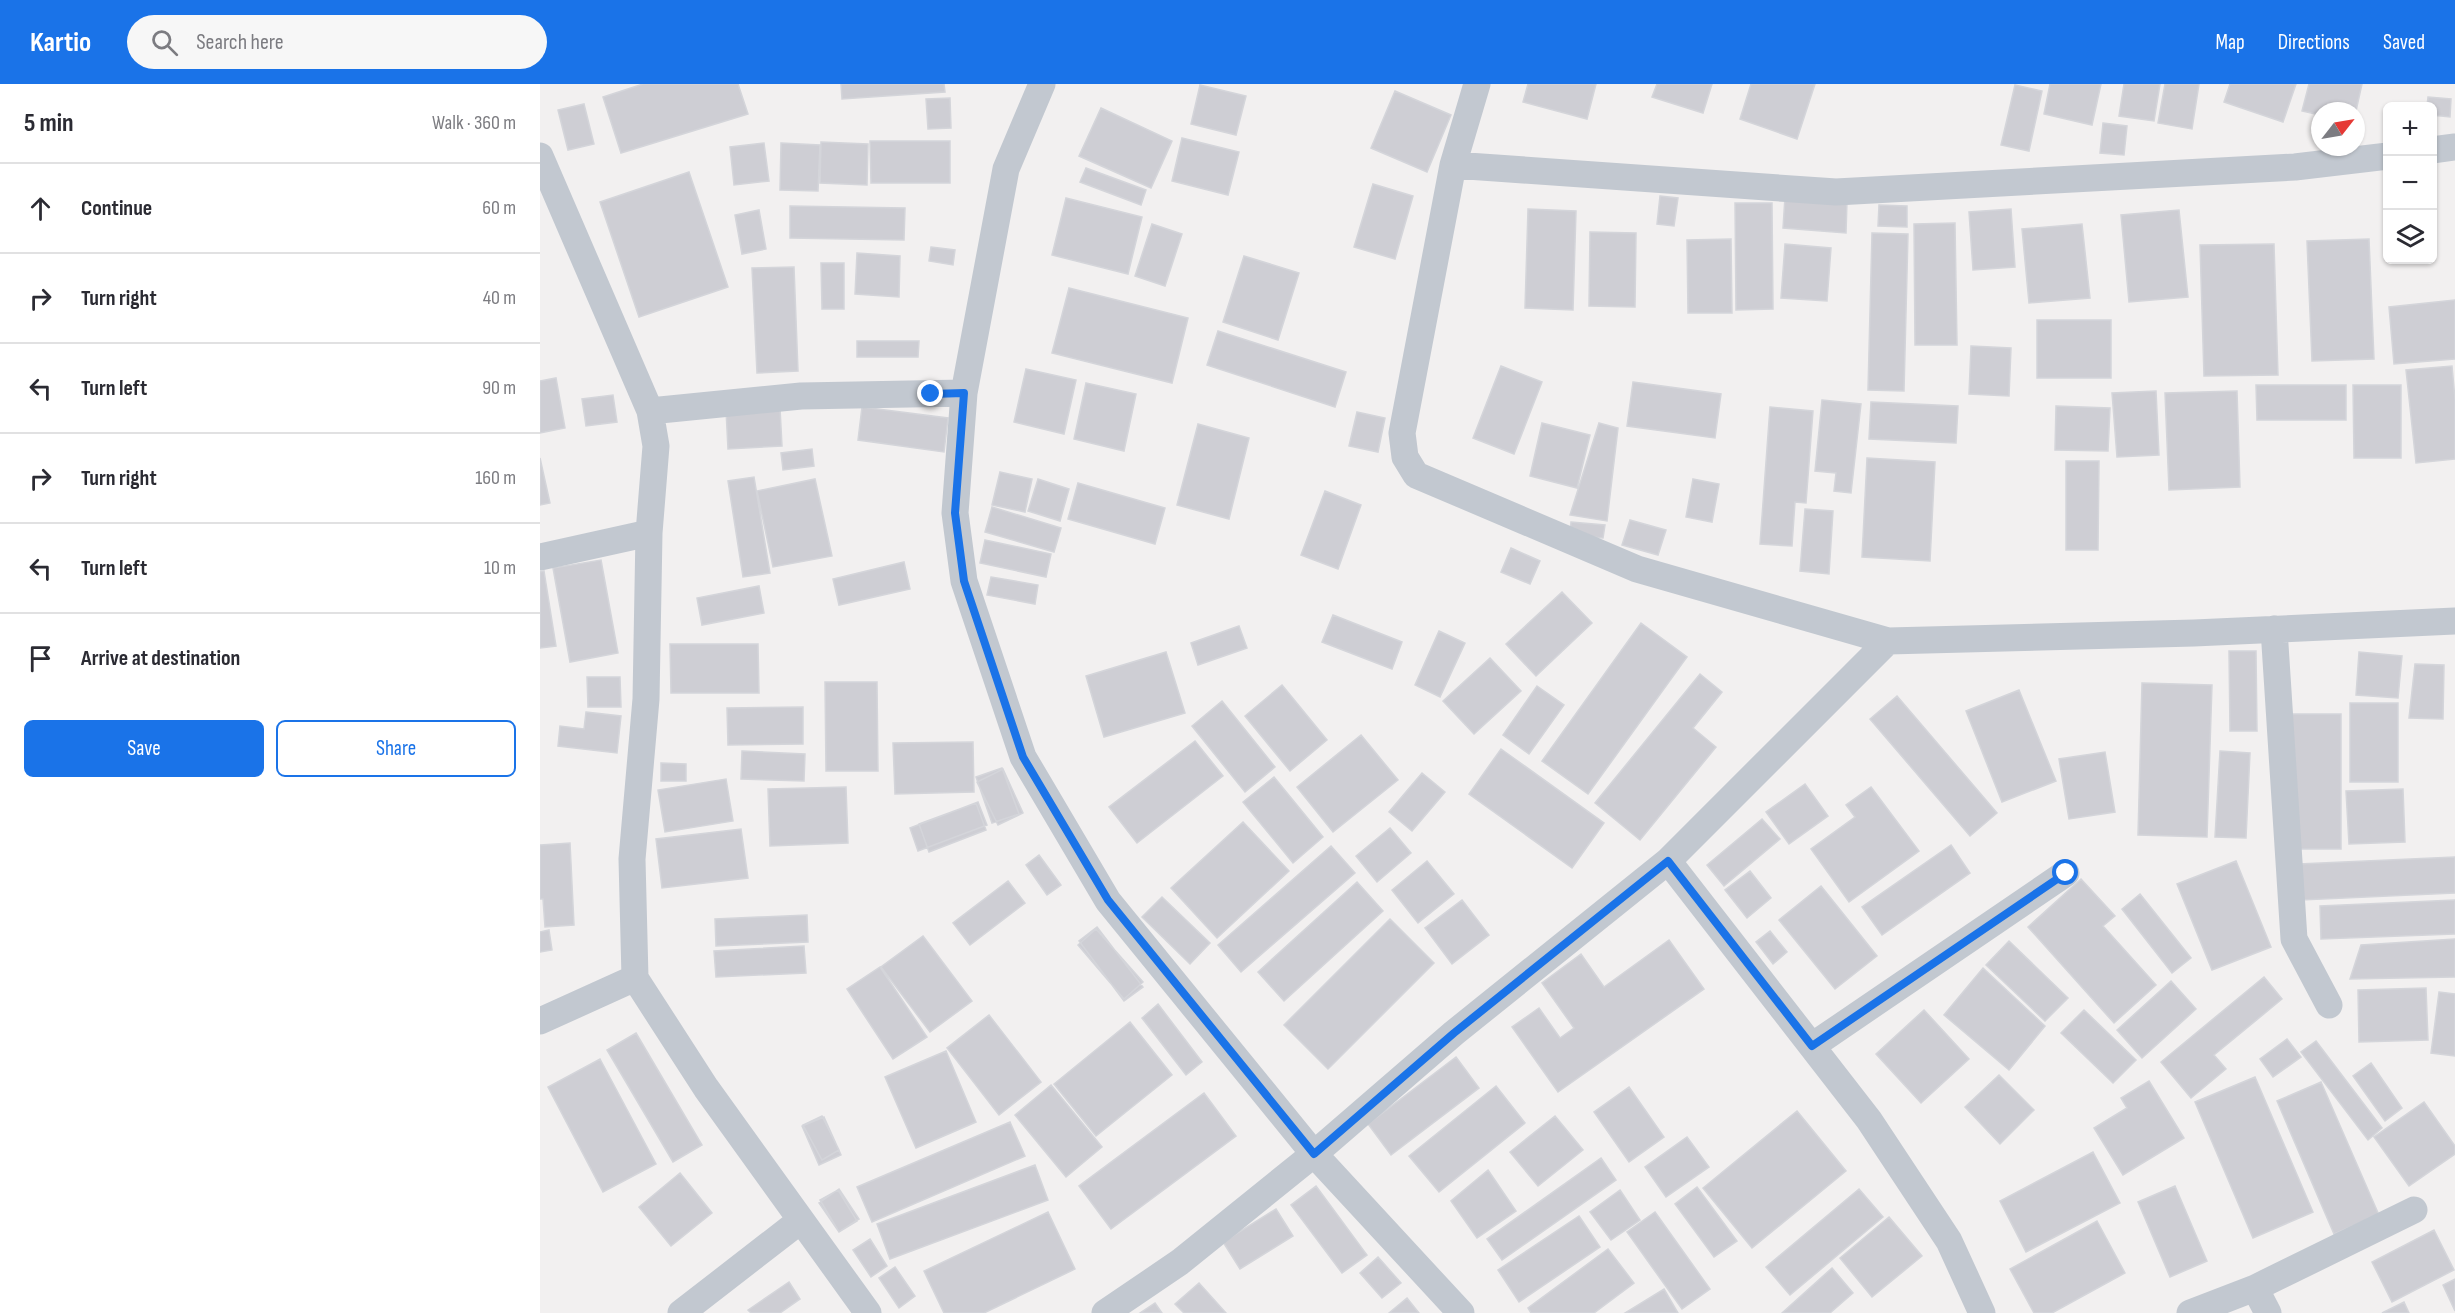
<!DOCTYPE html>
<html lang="en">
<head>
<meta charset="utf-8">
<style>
	:root { --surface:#fff; --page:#f7f7f7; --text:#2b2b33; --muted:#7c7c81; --line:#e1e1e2; --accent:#1a73e8 }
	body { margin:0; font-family:"Sofia Sans Condensed",sans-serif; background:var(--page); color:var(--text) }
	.controls { position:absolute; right:18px; top:18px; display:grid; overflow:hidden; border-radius:9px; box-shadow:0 2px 4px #0004 }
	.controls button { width:54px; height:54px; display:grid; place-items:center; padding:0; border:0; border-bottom:2px solid var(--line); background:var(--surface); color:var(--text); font:30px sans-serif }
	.compass { position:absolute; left:1771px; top:18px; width:54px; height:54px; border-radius:50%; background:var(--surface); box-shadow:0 2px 4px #0004; rotate:59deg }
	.stop { position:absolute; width:18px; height:18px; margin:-14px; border:4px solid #1a73e8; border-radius:50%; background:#fff }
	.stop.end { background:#1a73e8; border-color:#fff; box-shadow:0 2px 6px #0008 }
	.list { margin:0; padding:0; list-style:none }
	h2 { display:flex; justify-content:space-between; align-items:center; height:78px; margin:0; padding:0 24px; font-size:26px }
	h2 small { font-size:20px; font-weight:400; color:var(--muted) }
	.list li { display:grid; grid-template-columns:39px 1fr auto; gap:18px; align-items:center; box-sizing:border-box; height:90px; padding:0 24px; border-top:2px solid var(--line) }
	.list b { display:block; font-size:22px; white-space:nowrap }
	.list em { font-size:20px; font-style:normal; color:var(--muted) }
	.actions { display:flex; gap:12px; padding:18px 24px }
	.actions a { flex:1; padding:14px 0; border:2px solid var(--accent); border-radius:9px; text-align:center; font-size:21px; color:var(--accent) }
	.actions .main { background:var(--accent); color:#fff }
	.icon { flex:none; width:33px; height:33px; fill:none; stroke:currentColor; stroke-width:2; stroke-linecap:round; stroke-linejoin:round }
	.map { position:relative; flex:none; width:1915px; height:1229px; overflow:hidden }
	header { display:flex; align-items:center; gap:36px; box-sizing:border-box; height:84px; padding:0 30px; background:var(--accent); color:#fff }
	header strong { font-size:28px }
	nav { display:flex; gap:33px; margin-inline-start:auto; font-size:21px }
	.search { width:420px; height:54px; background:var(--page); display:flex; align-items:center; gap:15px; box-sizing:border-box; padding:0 21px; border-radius:33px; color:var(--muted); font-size:22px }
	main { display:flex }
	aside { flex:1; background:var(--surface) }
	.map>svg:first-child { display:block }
	.building { fill:#ceced4; stroke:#d4d5da; stroke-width:1.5 }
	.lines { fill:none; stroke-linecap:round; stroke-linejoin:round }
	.minor { stroke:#c2c8d0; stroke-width:27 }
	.route { stroke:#1a73e8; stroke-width:8 }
</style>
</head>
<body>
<header>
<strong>Kartio</strong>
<div class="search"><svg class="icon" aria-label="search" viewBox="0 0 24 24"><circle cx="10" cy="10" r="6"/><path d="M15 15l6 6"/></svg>Search here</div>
<nav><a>Map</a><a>Directions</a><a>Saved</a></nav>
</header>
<main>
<aside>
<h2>5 min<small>Walk · 360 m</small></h2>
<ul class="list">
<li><svg class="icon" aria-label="ahead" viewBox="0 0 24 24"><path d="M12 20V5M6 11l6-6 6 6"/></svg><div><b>Continue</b></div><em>60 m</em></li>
<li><svg class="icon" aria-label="right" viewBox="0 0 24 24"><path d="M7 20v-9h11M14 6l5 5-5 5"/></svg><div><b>Turn right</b></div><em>40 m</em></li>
<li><svg class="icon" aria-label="left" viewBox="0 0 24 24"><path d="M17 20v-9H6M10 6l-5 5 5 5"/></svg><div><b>Turn left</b></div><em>90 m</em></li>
<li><svg class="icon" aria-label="right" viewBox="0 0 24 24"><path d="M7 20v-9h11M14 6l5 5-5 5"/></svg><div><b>Turn right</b></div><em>160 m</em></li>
<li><svg class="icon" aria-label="left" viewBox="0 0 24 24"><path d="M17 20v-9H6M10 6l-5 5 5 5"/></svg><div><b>Turn left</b></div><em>10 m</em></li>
<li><svg class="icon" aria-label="arrive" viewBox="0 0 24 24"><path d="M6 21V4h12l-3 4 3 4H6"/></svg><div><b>Arrive at destination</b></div></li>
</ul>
<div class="actions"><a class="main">Save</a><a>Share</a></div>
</aside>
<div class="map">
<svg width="1915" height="1229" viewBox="0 0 1915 1229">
	<rect width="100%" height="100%" fill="#f2f0f0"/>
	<path class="building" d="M103,0H198L208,30L81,69L63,13Z
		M301,0H404L405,8L302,15Z
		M988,0H1056L1047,35L983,18Z
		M1117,0H1172L1163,29L1112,13Z
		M1211,0H1275L1257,55L1200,35Z
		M1510,0H1561L1552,41L1504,30Z
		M1584,0H1620L1614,37L1579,32Z
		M1625,0H1659L1652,45L1618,39Z
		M1690,0H1756L1743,38L1684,18Z
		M1769,0H1822L1816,27H1780V31L1762,27Z
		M660,1L706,12L696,51L651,40Z
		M1475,1L1502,7L1489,67L1461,61Z
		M855,7L911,31L887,88L831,64Z
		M1888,13L1911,15L1910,33L1892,31V22H1887Z
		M410,14L411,44L388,45L386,15Z
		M44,20L54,60L28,66L18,26Z
		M561,24L632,57L611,104L539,72Z
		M1563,39L1587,42L1584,71L1560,69Z
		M642,54L699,68L688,111L632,97Z
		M330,57H410V99H331Z
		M281,58L328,60L327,101L280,99Z
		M224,59L229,97L194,101L190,63Z
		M241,59L280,61L278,107L240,106Z
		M546,84L606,106L601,121L540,98Z
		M149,88L188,203L99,233L60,118Z
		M833,100L873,112L855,175L814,163Z
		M1120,112L1138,114L1134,142L1117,140Z
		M1245,113L1307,117L1306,149L1243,144Z
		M526,114L602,133L588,190L512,171Z
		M1195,119H1232L1233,225L1196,226Z
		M1339,121L1367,122V143L1338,142Z
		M250,122L365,124L364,156L250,154Z
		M988,125L1036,127L1033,226L985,224Z
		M1471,125L1475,183L1433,186L1429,128Z
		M219,126L226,165L202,170L195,131Z
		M1639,126L1648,213L1589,218L1581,131Z
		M1415,139L1417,261H1375L1374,140Z
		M612,140L642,150L625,202L595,192Z
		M1542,140L1550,214L1489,219L1482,145Z
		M1050,148L1096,149L1095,223L1049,222Z
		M1332,149L1368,150L1364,307L1328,306Z
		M1191,155L1192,229H1148L1147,156Z
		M1829,155L1834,275L1772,277L1767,157Z
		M1245,160L1291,164L1287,217L1241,214Z
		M1734,160L1738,291L1664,292L1660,161Z
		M391,163L415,166L413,181L389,177Z
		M317,169L360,172L359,213L315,210Z
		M704,172L759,189L738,256L683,238Z
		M281,179H304V225H282Z
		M254,183L258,287L217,289L212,184Z
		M529,204L648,234L632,299L512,269Z
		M1915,216V275L1854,280L1849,223Z
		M1497,236H1571V294H1497Z
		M678,247L806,288L795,323L667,281Z
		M317,257H379L378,273H317Z
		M1431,262L1471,264L1469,312L1429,310Z
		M961,282L1002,298L974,370L933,354Z
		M1912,282L1915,315V375L1876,379L1866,286Z
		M486,285L536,296L524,350L474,338Z
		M16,294L25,344L0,349V297Z
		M1093,298L1181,310L1175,354L1087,342Z
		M546,299L596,310L584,367L534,355Z
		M1716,301H1806V336H1717Z
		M1813,301H1861V374H1814Z
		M1616,307L1619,371L1577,373L1572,309Z
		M1697,307L1700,403L1629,406L1625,309Z
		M73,311L77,338L46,342L42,315Z
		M1282,316L1321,320L1311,409L1294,407L1296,389L1275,387Z
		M1331,318L1418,322L1416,359L1329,355Z
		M1516,322L1570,324L1568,367L1515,366Z
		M322,323L408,334L404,368L318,356Z
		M1230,323L1273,327L1266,419L1255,418L1252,462L1220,460Z
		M240,324L242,362L188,365L186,326Z
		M817,328L845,334L838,368L809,362Z
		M1002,339L1050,351L1037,404L990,392Z
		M1059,339L1078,344L1067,437L1030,431Z
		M658,340L709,354L689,435L637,421Z
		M272,365L274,382L243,386L241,369Z
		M0,374L10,419L0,421Z
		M1327,374L1395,378L1390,477L1322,473Z
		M1526,377H1559L1558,466H1526Z
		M460,388L492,395L485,428L452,421Z
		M214,393L230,489L203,493L188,397Z
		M275,395L292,472L233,483L217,407Z
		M498,395L529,405L520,437L488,427Z
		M1153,395L1179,400L1172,438L1146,433Z
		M538,399L625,424L615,460L528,435Z
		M785,407L821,421L798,485L761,471Z
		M452,423L521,444L514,468L445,448Z
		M1265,425L1293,427L1289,490L1260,487Z
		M1090,436L1126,446L1118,471L1082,461Z
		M1031,438L1065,441L1063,454L1030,451Z
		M445,456L511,470L506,493L440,479Z
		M971,464L1000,477L990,500L961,488Z
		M61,476L78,569L30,578L13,484Z
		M364,478L370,505L299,521L293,495Z
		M4,487L16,562L0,564V488Z
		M451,493L498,501L495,520L447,511Z
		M219,502L224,529L162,541L157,514Z
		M1022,508L1052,539L996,592L966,560Z
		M793,531L862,558L852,585L782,558Z
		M1101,539L1147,573L1048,710L1002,677Z
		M699,542L707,564L658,581L651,559Z
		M899,547L925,559L900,613L875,601Z
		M130,560H218L219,609H131Z
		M1689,567H1716L1717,647H1690Z
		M626,568L645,629L564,653L546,592Z
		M1819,568L1862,572L1858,614L1816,611Z
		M950,574L981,607L934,650L903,617Z
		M1875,580L1904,581L1903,635L1869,634Z
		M1160,590L1182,608L1153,644L1176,663L1100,756L1055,719Z
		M47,593H80L81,623H48Z
		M285,598H337L338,687H286Z
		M1602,599L1672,601L1667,753L1598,751Z
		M742,601L787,656L750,687L705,632Z
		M997,602L1024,621L989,670L963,651Z
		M1479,606L1516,697L1462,718L1426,627Z
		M1357,612L1457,729L1430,752L1330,635Z
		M682,617L735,683L705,708L652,642Z
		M1810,619H1858V698H1810Z
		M263,623V660L188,661L187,624Z
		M46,628L81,632L77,669L18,662L20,642L44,645Z
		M1752,630H1801V765H1752Z
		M821,651L858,696L793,748L757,703Z
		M655,657L683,692L597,759L569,723Z
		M433,658L434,708L355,710L353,659Z
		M961,665L1064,739L1032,784L929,710Z
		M202,667L265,670L264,697L201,695Z
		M1680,667L1710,669L1706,754L1675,753Z
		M1565,668L1575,728L1529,735L1519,675Z
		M121,679L146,680V697H121Z
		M462,684L479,730L452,739L436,693Z
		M463,685L483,729L458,741L437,698Z
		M882,689L905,708L872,747L849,728Z
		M734,693L783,753L753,779L703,718Z
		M186,695L193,737L125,748L118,706Z
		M1265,700L1288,732L1249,760L1226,728Z
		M306,703L308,759L230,762L228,705Z
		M1331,703L1379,767L1309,818L1271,765L1315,733L1306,721Z
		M1863,705L1865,758L1809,760L1806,707Z
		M438,718L447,741L378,767L370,744Z
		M436,719L446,746L389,768L379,740Z
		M1222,735L1240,755L1184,802L1167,781Z
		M703,738L749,787L677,854L631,804Z
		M850,744L871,769L837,798L816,772Z
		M201,745L208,794L122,804L116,755Z
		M30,759L34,841L5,843L3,815H0V761Z
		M1411,761L1430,789L1342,851L1322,823Z
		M791,762L815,789L701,888L678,861Z
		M499,771L521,801L507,811L486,781Z
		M1915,773V809L1761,816L1759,780Z
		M887,777L914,810L878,839L852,806Z
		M1696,777L1731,863L1672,886L1637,800Z
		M1210,787L1231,814L1207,834L1185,806Z
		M1541,795L1575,832L1563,842L1616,901L1574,939L1488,843Z
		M468,797L485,819L430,861L413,839Z
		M817,798L843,827L744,917L718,888Z
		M1281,802L1337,872L1295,905L1239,836Z
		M1600,810L1651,874L1632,889L1582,825Z
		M622,813L670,859L650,880L602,833Z
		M922,816L949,851L912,880L885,844Z
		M1915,816V850L1781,855L1780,822Z
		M267,831L268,858L176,862L175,835Z
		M850,835L894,879L788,985L744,941Z
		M557,843L603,903L584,917L539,857Z
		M556,845L603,898L584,915L538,861Z
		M9,846L12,866L0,868V848Z
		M1230,847L1247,868L1233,880L1216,858Z
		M383,852L432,917L390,948L341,883Z
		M1915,855V893L1810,895L1821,861Z
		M1129,856L1164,905L1018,1008L972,943L999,924L1020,954L1034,944L1002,899L1041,870L1064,903Z
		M1469,857L1528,914L1505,937L1446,881Z
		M264,862L266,889L176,893L174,867Z
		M340,883L387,953L353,975L307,905Z
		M1443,884L1505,942L1469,986L1404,931Z
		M1724,893L1742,915L1674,971L1686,985L1651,1014L1621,978Z
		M1631,897L1656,925L1602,974L1577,946Z
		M1886,904L1888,956L1819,958L1818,906Z
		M1899,908L1915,910V972L1891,969Z
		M618,920L662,978L646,991L602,934Z
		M1384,926L1429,975L1381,1019L1336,970Z
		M1544,926L1596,976L1573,999L1521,949Z
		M449,931L501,998L459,1031L407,964Z
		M590,938L632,991L556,1052L514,1000Z
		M96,949L162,1061L133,1078L67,966Z
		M1747,955L1761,973L1733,993L1720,975Z
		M1776,957L1842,1044L1828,1056L1761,968Z
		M406,967L436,1038L376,1064L345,993Z
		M916,973L939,1004L851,1071L828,1040Z
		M60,975L116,1080L63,1108L8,1003Z
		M1831,979L1862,1024L1845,1037L1813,992Z
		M1459,991L1494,1026L1460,1060L1425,1023Z
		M1715,993L1773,1128L1713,1154L1655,1018Z
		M1609,997L1644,1054L1583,1091L1554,1044L1587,1024L1581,1014Z
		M1781,998L1839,1131L1794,1150L1737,1017Z
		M511,1001L562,1063L526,1093L475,1031Z
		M956,1002L985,1039L899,1108L869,1072Z
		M1089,1003L1124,1053L1089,1078L1054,1028Z
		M664,1009L696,1052L571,1145L539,1102Z
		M1884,1018L1915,1062V1070L1869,1102L1834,1053Z
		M1257,1027L1306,1087L1212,1164L1163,1104Z
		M282,1032L299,1066L282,1076L263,1041Z
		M1015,1032L1043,1066L998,1102L970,1068Z
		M284,1033L301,1071L279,1081L262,1042Z
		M470,1038L485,1072L332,1138L317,1103Z
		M1147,1053L1169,1083L1126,1113L1105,1083Z
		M1553,1068L1580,1119L1486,1168L1460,1117Z
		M1061,1074L1076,1096L962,1176L947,1155Z
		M495,1081L508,1116L350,1175L337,1140Z
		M948,1086L976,1127L937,1154L911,1117Z
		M140,1089L172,1129L131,1162L99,1123Z
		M776,1102L827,1171L802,1189L751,1121Z
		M1635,1102L1667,1177L1630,1193L1598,1118Z
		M1157,1103L1197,1157L1174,1173L1135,1120Z
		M299,1105L319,1135L299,1148L279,1119Z
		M1319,1105L1343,1133L1250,1211L1226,1183Z
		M298,1106L317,1137L299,1148L280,1116Z
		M1080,1106L1100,1136L1071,1156L1050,1128Z
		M736,1125L753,1152L700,1185L683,1158Z
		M508,1128L535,1185L444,1229H404L384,1187Z
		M1115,1128L1170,1205L1142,1225L1087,1148Z
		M1039,1132L1060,1163L979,1218L958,1186Z
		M1349,1133L1382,1172L1332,1213L1300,1174Z
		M1557,1137L1585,1189L1512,1229H1494L1470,1185Z
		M1894,1146L1914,1186L1852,1218L1832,1178Z
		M330,1155L347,1182L331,1193L313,1166Z
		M1068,1165L1094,1199L1054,1229H991L988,1224Z
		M838,1173L861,1199L842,1214L820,1189Z
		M355,1183L375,1212L359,1224L339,1194Z
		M1292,1184L1313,1209L1290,1229H1242Z
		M1915,1195V1227L1903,1201Z
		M249,1198L260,1215L240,1229H211L208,1226Z
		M659,1199L686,1229H644L635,1220Z
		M1124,1205L1138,1229H1085Z
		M867,1214L879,1229H849Z
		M1864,1218L1869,1229H1842Z
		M615,1219L622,1229H600Z"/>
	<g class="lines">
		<path class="minor" d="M502,0L466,85L424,309L415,429L424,497L483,673L568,817L774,1070L921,1229
			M937,0L913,81L862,349L865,373L876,391L1097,485L1348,557L1654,549L1915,537
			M1892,66L1915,63
			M0,72L110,327L116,362L109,449L106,615L92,775L95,894L166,1004L328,1229
			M913,81L1296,108L1755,83L1848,72
			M110,327L261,312L424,309
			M0,473L109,449
			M1734,545L1754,855L1789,921
			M1128,777L1329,1036L1409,1157L1442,1229
			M0,937L95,894
			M1272,962L1526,789
			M1715,1204L1728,1229
			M141,1229L261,1136
			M565,1229L640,1178L774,1070L914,949L1128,777L1348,557
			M1650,1229L1715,1204L1874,1126"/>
	</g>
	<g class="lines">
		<path class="route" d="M391,310L424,309L415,429L424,497L483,673L568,816L774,1070L914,949L1128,777L1272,962L1526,789"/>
	</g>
</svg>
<div class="controls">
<button>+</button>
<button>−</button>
<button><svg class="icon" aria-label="layers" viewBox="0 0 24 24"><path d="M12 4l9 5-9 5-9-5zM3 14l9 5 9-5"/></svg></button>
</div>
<svg class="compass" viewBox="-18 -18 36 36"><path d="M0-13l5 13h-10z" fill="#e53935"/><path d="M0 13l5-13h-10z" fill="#7c7c81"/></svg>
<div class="stop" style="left:1526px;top:789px"></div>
<div class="stop end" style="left:391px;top:310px"></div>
</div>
</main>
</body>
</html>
